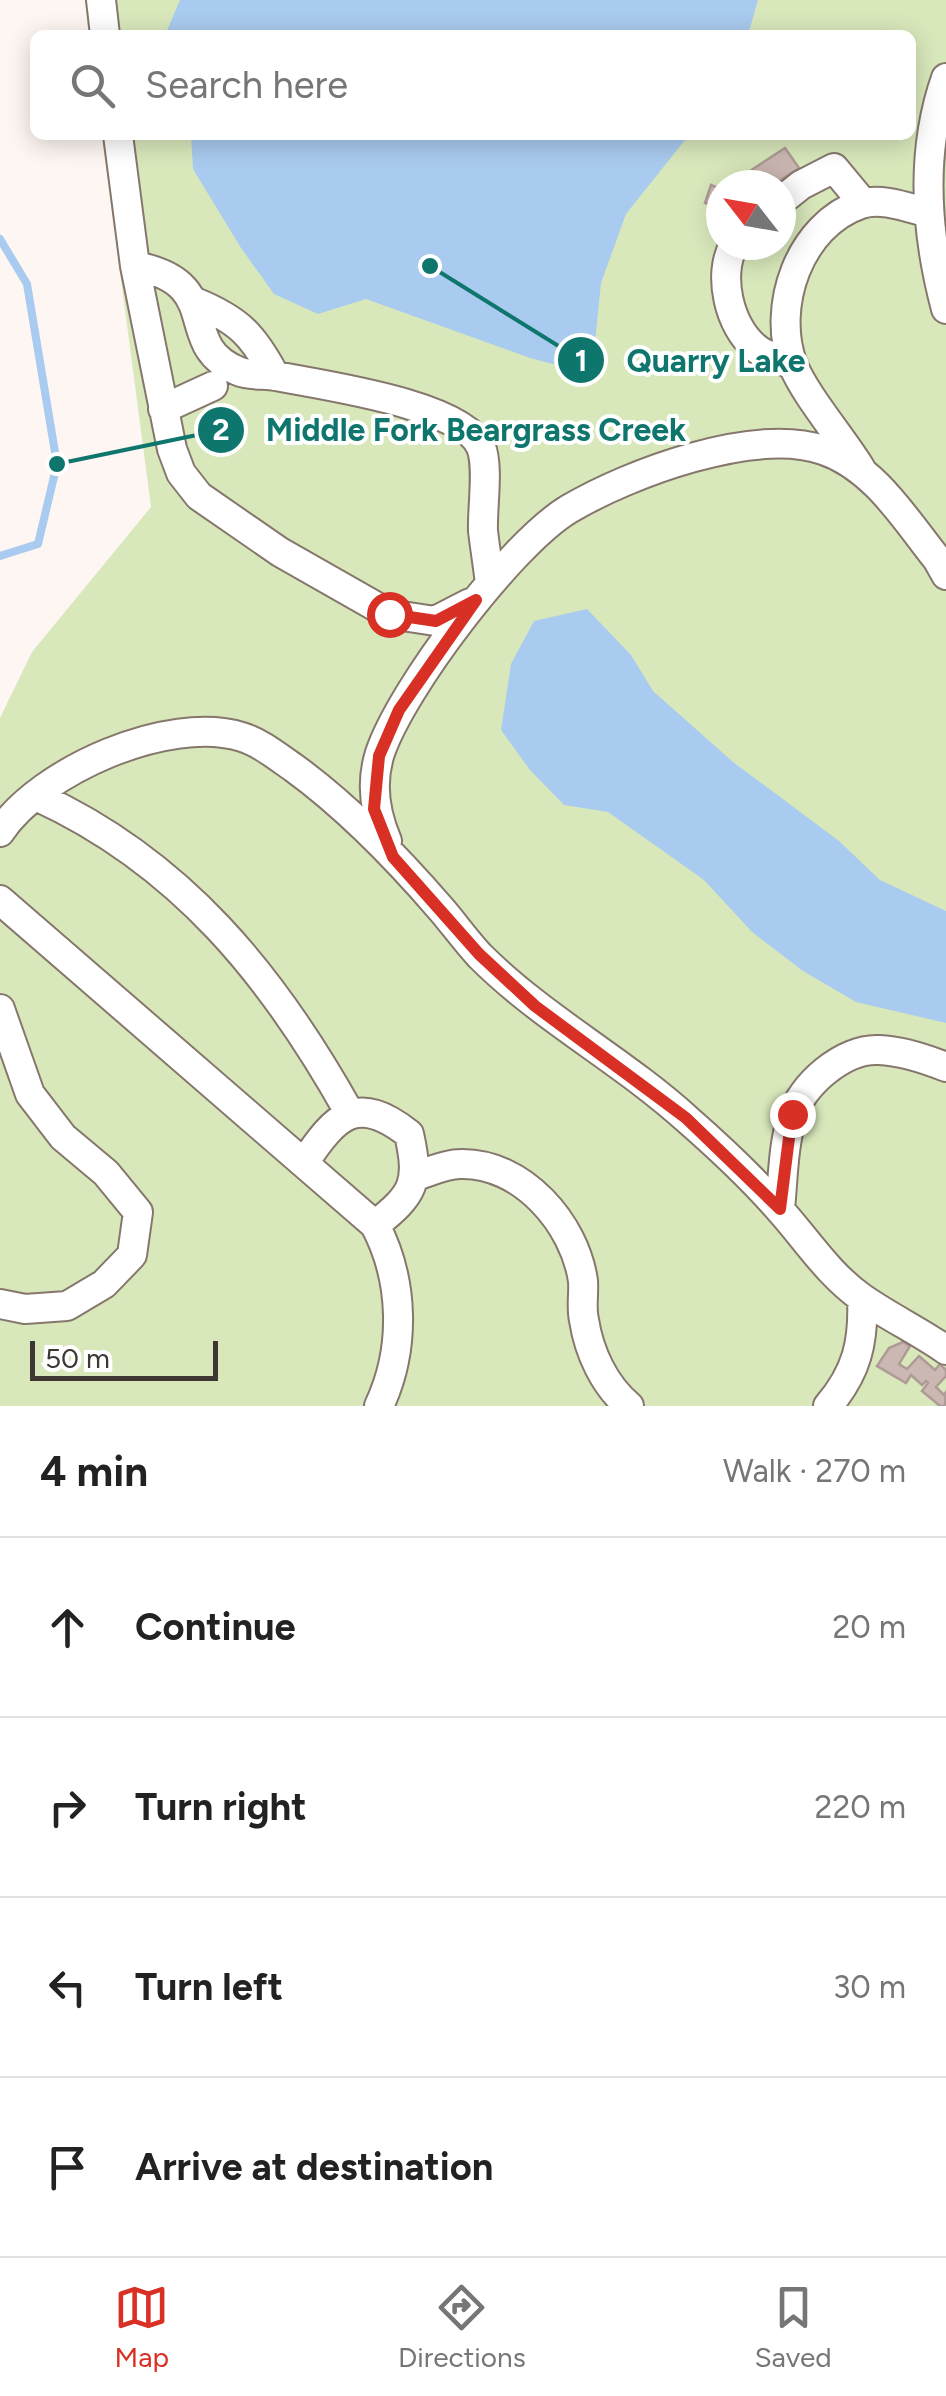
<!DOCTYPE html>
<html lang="en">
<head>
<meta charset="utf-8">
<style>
	:root { --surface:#fff; --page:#f2f2f2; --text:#222; --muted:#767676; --line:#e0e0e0; --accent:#d93025 }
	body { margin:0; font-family:Figtree,sans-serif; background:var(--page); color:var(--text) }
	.compass { position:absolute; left:706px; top:170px; width:90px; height:90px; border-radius:50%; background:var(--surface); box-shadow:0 5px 25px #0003; rotate:301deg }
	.scale { position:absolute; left:30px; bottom:25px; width:188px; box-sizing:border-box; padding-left:10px; border:5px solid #3e3733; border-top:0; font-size:28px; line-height:35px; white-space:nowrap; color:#3e3733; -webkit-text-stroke:8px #fff; paint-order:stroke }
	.stop { position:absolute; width:30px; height:30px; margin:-22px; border:8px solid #d93025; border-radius:50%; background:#fff }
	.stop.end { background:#d93025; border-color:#fff; box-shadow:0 2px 10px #0008 }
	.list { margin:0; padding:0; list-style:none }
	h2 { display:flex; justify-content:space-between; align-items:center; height:130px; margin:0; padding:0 40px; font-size:42px }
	h2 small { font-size:32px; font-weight:400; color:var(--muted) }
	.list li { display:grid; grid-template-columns:65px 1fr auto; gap:30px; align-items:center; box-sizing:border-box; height:180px; padding:0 40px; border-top:2px solid var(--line) }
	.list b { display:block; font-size:38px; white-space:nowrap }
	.list em { font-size:32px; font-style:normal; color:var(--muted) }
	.icon { flex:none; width:55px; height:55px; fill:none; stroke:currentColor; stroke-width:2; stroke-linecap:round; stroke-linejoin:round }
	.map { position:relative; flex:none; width:946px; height:1406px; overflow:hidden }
	.search { position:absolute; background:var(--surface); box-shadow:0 5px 25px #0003; left:30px; right:30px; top:30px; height:110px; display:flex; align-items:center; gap:25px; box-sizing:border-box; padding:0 35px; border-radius:15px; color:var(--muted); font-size:38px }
	.sheet { height:850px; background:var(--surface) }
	nav { display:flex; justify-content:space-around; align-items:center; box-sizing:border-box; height:140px; border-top:2px solid var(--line); background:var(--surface); font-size:28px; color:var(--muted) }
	nav a { display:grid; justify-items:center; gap:5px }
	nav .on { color:var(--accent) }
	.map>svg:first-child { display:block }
	.green { fill:#d9e8bb; fill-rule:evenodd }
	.water { fill:#a9cbef }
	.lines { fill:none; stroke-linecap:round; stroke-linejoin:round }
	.stream { stroke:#a9cbef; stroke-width:8 }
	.building { fill:#ccb8b3; stroke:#ae9b96; stroke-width:2.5 }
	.minor-casing { stroke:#86776d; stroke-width:32 }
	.minor { stroke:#fff; stroke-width:28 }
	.route { stroke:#d93025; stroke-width:12 }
	.leader { fill:none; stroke:#0f766e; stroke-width:4 }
	.callout-dot { fill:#0f766e; stroke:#fff; stroke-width:4 }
	.mark-label { font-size:30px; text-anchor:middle; font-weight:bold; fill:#fff }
	.callout-label { font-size:32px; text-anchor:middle; font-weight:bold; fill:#0f766e; stroke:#fff; stroke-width:8; stroke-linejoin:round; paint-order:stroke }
</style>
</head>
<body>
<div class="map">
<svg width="946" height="1406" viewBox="0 0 946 1406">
	<rect width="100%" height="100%" fill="#fdf6f2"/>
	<path class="green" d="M85,0H946V1406H0V718L32,652L151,507L102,135H911V35H89ZM721,185H781V245H721Z"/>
	<path class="water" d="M180,0H758L748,35H165Z
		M191,135H689L626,214L601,283L595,342L579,371L530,358L366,299L318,314L274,294L241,248L193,169Z
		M587,609L631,655L653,691L733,762L839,841L880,880L946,911V1023L856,1002L803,971L752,932L704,880L608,812L564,805L530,770L501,730L511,664L534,621Z"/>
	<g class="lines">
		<path class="stream" d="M0,239L27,284L57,464L38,544L0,556"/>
	</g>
	<path class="building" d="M785,148L799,168L773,185H759L750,171Z
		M711,185L721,189V208L705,203Z
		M903,1342L910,1346L899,1364L907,1369L919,1356L935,1370L940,1364L946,1370V1376L936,1387L944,1395L946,1392L945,1406H940L922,1391L928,1383L926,1381L922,1385L911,1375L906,1383L877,1366L889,1348Z"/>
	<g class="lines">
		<defs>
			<path id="minor" d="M101,0L105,35
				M946,78C920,152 926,234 946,309
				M118,135L135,266L172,449L181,473L199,496L280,552L389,614L435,621L470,603
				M781,201L801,185L834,168L863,203
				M734,245C717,274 729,327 756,348C765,356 781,360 793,364
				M135,266C227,283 174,345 238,371C249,376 265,374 276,376C320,385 463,404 481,447C489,467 482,508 483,531C485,548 488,566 490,584
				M195,302C239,320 253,335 275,376
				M163,409L213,386
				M861,469C842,438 805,395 793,365C771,307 799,225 861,204C881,197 909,208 929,213
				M36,796C181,862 273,976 349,1112
				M0,832C40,771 169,714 242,737C261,743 278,757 294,768C349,808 397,858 441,909C454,924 466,941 480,956C543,1019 622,1060 688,1120C720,1148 752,1178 780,1210C807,1240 828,1274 862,1298C889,1317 919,1331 946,1350
				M387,841C375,813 370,784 380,753C402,688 511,544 569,509C630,473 754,427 823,450C874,467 905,519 937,559L946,575
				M0,900L375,1225C404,1280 406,1349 379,1406
				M0,1009L30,1094L63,1137L106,1173L138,1212L132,1255L104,1284L67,1306L25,1309L0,1304
				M304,1163C336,1115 357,1093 409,1134C420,1183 414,1194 375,1225
				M416,1176C429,1172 446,1164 460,1164C522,1162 575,1224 583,1281C584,1294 581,1307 584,1320C589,1352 604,1385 629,1406
				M780,1209C783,1179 783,1146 792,1117C801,1085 844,1048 879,1050C901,1051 926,1059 946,1067
				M828,1406C857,1372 864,1342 862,1298"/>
		</defs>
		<use href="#minor" class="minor-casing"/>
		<use href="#minor" class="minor"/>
	</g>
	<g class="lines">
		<path class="route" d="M389,614L436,621L476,600L399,710L379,756L374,809L393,857L479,954L535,1006L686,1118L780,1209L792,1114"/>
	</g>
	<path class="leader" d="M430 266L581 360M57 464L221 430"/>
	<g class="callout-dot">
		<circle cx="430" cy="266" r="10"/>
		<circle cx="57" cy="464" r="10"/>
		<circle cx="581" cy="360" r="25"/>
		<circle cx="221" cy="430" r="25"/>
	</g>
	<g class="mark-label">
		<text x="581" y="371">1</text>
		<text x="221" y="440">2</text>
	</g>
	<g class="callout-label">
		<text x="716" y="372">Quarry Lake</text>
		<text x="476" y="441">Middle Fork Beargrass Creek</text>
	</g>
</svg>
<svg class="compass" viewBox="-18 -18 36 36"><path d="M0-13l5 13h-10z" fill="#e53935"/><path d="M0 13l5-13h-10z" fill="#767676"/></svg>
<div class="scale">50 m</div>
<div class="stop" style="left:389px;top:614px"></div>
<div class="stop end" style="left:792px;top:1114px"></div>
<div class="search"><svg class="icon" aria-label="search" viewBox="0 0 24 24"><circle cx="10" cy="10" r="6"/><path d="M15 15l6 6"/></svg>Search here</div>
</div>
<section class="sheet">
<h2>4 min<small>Walk · 270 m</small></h2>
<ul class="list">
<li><svg class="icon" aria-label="ahead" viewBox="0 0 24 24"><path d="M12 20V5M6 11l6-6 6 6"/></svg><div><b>Continue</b></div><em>20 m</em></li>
<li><svg class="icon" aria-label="right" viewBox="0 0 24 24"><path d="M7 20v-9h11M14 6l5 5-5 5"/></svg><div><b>Turn right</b></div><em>220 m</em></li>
<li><svg class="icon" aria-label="left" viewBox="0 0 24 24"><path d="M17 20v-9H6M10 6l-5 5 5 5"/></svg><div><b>Turn left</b></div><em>30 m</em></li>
<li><svg class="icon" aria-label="arrive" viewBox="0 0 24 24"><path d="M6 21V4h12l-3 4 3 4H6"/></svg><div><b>Arrive at destination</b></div></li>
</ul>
</section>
<nav>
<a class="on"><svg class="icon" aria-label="map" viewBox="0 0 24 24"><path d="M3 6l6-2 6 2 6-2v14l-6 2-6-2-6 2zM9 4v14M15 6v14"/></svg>Map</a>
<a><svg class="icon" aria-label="directions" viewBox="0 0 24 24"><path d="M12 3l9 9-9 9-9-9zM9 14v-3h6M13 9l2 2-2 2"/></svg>Directions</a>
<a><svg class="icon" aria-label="saved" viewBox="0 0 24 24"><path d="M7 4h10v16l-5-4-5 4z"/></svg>Saved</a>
</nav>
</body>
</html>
